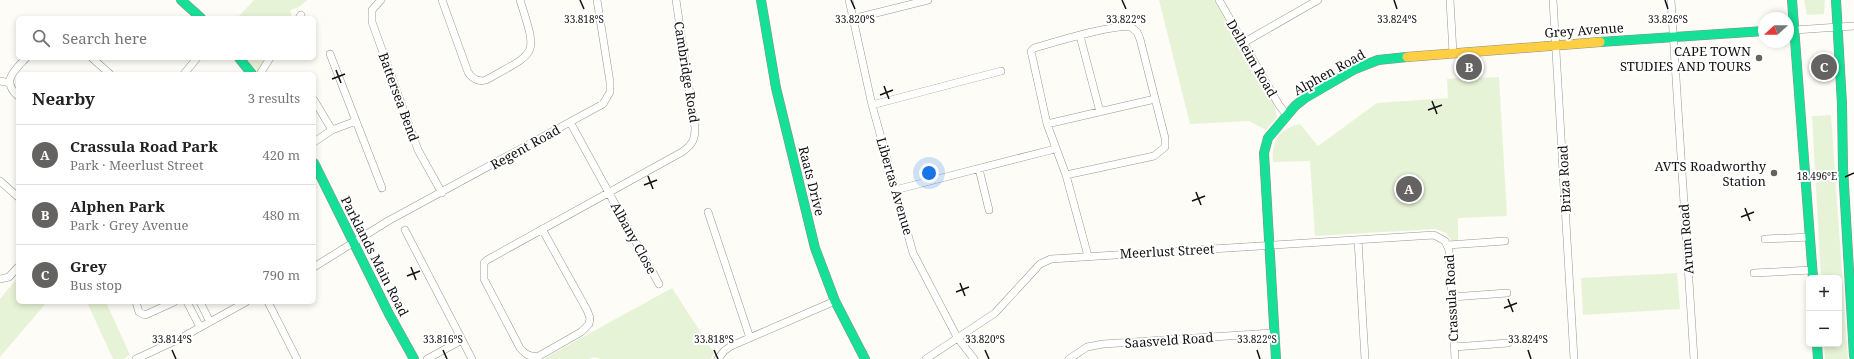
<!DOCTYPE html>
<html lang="en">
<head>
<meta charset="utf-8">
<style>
	:root { --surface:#fff; --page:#f6f6f6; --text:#222; --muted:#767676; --line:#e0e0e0; --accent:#646362 }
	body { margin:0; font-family:"Noto Serif",serif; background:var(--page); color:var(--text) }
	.controls { position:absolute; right:12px; bottom:12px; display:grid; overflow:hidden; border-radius:6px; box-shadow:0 2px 6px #0003 }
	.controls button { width:36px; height:36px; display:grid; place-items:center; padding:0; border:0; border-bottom:1px solid var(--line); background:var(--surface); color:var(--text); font:20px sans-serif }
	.compass { position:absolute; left:1758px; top:12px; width:36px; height:36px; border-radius:50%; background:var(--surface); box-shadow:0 2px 6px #0003; rotate:249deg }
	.you { position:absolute; left:929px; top:173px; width:14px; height:14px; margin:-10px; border:3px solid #fff; border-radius:50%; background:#1a73e8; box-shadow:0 0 0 6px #1a73e833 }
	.badge { display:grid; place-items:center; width:26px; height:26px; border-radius:50%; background:var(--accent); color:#fff; font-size:13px; font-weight:700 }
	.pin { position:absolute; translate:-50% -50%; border:2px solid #fff; box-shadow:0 1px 4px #0006 }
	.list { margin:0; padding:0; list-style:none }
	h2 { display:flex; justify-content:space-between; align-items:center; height:52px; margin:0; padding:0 16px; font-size:17px }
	h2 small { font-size:13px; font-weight:400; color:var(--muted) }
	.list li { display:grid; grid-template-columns:26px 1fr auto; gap:12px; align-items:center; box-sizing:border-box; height:60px; padding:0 16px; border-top:1px solid var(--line) }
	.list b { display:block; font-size:15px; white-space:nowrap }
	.list p { margin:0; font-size:13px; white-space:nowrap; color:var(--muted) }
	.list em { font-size:13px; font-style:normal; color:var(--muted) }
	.icon { flex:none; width:22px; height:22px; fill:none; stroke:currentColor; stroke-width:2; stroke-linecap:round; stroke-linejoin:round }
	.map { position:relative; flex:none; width:1854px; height:359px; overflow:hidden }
	.search { position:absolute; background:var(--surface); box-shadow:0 2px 6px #0003; left:16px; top:16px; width:300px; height:44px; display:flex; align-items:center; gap:10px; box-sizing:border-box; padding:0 14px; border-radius:6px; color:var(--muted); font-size:15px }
	.panel { position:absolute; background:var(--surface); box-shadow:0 2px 6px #0003; left:16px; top:72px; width:300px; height:232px; border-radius:6px }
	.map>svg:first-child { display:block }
	.green { fill:#e7f3d7 }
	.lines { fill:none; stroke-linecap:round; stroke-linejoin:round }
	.street-casing { stroke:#979795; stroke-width:8 }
	.fast-casing { stroke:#8e8d8b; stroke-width:10 }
	.slow-casing { stroke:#8e8d8b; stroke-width:10 }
	.street { stroke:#fffffe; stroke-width:7 }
	.fast { stroke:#16e098; stroke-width:9 }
	.slow { stroke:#ffcf43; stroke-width:9 }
	.ticks { fill:none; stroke:#111; stroke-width:1.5 }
	.poi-dot { fill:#646362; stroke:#fff; stroke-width:1.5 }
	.labels { text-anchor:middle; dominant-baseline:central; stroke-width:4; stroke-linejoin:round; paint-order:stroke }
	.street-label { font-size:13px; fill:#111; stroke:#fff }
	.poi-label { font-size:13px; fill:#111; stroke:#fff; text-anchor:end }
	.ticks-label { font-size:10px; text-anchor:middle; fill:#111; stroke:#fff; stroke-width:4; stroke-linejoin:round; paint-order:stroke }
</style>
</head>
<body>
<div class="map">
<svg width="1854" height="359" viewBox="0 0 1854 359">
	<rect width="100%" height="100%" fill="#fdfcf7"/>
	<path class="green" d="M254,0H307L299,7L290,10L292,18H237Z
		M1159,0H1214L1274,104L1277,117L1266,130L1249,121L1190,124Z
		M1804,0H1825L1824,14L1807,15Z
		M1478,56L1480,78L1499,77L1507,216L1458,218V241H1451L1446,233L1435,229L1315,236L1310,161L1273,162C1271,142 1280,128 1300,124L1318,146L1377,103L1448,98L1447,79L1460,78L1459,58Z
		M246,58H267L258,72Z
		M1831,115L1848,359H1825L1824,344H1839V278H1821L1812,116Z
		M1677,273L1680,309L1583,315L1581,278Z
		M18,277V302H47L0,357V299Z
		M672,288L714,353L711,359H600L594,357L589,359H543Z
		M87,302H106L130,355L123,359H113Z"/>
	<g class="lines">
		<defs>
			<path id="street" d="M381,0L372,10V22L418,150L442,193
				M442,0L468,72C472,79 479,82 486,80C538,51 538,57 520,0
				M849,0L872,105L913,253L957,337L974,359
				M1219,0L1279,105L1286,114
				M1450,0L1453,53
				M1553,0L1574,359
				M1671,0L1694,359
				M299,18L301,15
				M852,19L928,0
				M1794,30L1854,26
				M1080,36L1100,112
				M1243,43L1318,0
				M330,54L382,188
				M92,58L110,74
				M184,74L197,58
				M260,74L270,58
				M0,81L10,83
				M18,96C1,81 14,71 26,58
				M314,100L332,130
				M872,105L1001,71
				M570,122L659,284
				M1047,124L1155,99
				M314,142L332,130L356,121
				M979,169L989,210
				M1066,175L1154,156L1165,147V138L1140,39L1137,32L1131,27C1116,23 1052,43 1034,48L1031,51L1047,124L1066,175L1088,256
				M0,181L18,197
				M895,190L1055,149
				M708,212L750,338
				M542,229L587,310L590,318L589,324L581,332L539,356C530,357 526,355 520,348L484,279V263L487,260C552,224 617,188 682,152C692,145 695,140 695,128L676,0
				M405,230L472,359
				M1765,239L1810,237
				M1358,240L1365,359
				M1448,245L1505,241
				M314,267L388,221L603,104L610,92V82L597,0
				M1754,273L1812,270
				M0,279L9,277L18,267
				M1452,297L1507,293
				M136,302L139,312L145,315L174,302
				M187,302L200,327
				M200,302L210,322
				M268,302L297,359
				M1454,347L1508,343
				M136,359L179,339L246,302
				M427,359L462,340
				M718,359L724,351L731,346L835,301
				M926,359L995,313L1040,264L1051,259L1434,235L1445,241L1449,250L1455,359
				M1069,359L1087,347L1103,344L1274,333"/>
			<path id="fast" d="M181,0L201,18
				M761,0L776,88L815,248L835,301L865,359
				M1792,0L1813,278
				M1836,0L1842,104L1843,168L1854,356
				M1600,42L1764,31
				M239,58L252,74
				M314,163L389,314L414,359
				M1817,344L1818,359
				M1276,359L1264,153L1268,138L1295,106L1305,98L1355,69L1378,60L1407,57"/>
			<path id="slow" d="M1407,57L1600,42"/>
		</defs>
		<use href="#street" class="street-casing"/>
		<use href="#fast" class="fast-casing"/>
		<use href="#slow" class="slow-casing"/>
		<use href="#street" class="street"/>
		<use href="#fast" class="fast"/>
		<use href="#slow" class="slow"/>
	</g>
	<path class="ticks" d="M580,0L584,9M851,0L855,9M1122,0L1126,9M1394,0L1397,9M1665,0L1668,9M336,70L341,83M332,79L345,74M884,86L889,99M880,95L893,90M1432,101L1437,114M1428,110L1442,105M648,176L653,189M1845,177L1854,173M644,185L657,180M1196,192L1201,205M1192,201L1205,196M1745,208L1750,221M1741,217L1754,212M411,267L416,280M407,276L420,271M960,283L965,296M956,292L969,287M1508,299L1513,312M1504,308L1517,303M172,350L176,359M443,350L447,359M714,350L718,359M985,350L989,359M1257,350L1260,359M1528,350L1531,359"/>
	<g class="poi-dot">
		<circle cx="1759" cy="58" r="4"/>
		<circle cx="1774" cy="173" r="4"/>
	</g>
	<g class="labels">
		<g class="street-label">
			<text transform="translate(1584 30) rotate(-4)">Grey Avenue</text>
			<text transform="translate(1252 58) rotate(60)">Delheim Road</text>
			<text transform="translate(687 72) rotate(81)">Cambridge Road</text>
			<text transform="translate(1329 72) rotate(-29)">Alphen Road</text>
			<text transform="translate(399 97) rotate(70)">Battersea Bend</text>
			<text transform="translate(525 147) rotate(-29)">Regent Road</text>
			<text transform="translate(1564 179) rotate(-93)">Briza Road</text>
			<text transform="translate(812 181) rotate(76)">Raats Drive</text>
			<text transform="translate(895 186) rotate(74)">Libertas Avenue</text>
			<text transform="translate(634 238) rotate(61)">Albany Close</text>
			<text transform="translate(1686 239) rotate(-94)">Arum Road</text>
			<text transform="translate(1167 251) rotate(-3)">Meerlust Street</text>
			<text transform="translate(375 256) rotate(63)">Parklands Main Road</text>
			<text transform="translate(1451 298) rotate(-93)">Crassula Road</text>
			<text transform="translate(1169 340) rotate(-4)">Saasveld Road</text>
		</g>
		<g class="poi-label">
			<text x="1751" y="51">CAPE TOWN<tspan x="1751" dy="15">STUDIES AND TOURS</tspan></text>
			<text x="1766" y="166">AVTS Roadworthy<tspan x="1766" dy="15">Station</tspan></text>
		</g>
	</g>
	<g class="ticks-label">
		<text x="584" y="23">33.818°S</text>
		<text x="855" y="23">33.820°S</text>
		<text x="1126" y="23">33.822°S</text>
		<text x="1397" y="23">33.824°S</text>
		<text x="1668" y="23">33.826°S</text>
		<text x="1817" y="180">18.496°E</text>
		<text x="172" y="343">33.814°S</text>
		<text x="443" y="343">33.816°S</text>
		<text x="714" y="343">33.818°S</text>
		<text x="985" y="343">33.820°S</text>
		<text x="1257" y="343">33.822°S</text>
		<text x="1528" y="343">33.824°S</text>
	</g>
</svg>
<div class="controls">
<button>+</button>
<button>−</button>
</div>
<svg class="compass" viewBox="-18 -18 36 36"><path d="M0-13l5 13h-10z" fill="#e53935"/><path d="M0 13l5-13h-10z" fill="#767676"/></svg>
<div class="you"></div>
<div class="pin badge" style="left:1409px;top:189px">A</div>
<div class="pin badge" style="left:1469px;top:67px">B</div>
<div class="pin badge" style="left:1824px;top:67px">C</div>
<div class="search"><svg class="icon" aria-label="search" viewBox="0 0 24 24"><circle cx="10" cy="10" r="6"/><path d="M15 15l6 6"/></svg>Search here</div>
<section class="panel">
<h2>Nearby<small>3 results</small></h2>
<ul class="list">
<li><span class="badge">A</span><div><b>Crassula Road Park</b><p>Park · Meerlust Street</p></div><em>420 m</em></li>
<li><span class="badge">B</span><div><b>Alphen Park</b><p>Park · Grey Avenue</p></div><em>480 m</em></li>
<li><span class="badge">C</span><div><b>Grey</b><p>Bus stop</p></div><em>790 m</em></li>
</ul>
</section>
</div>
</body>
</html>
